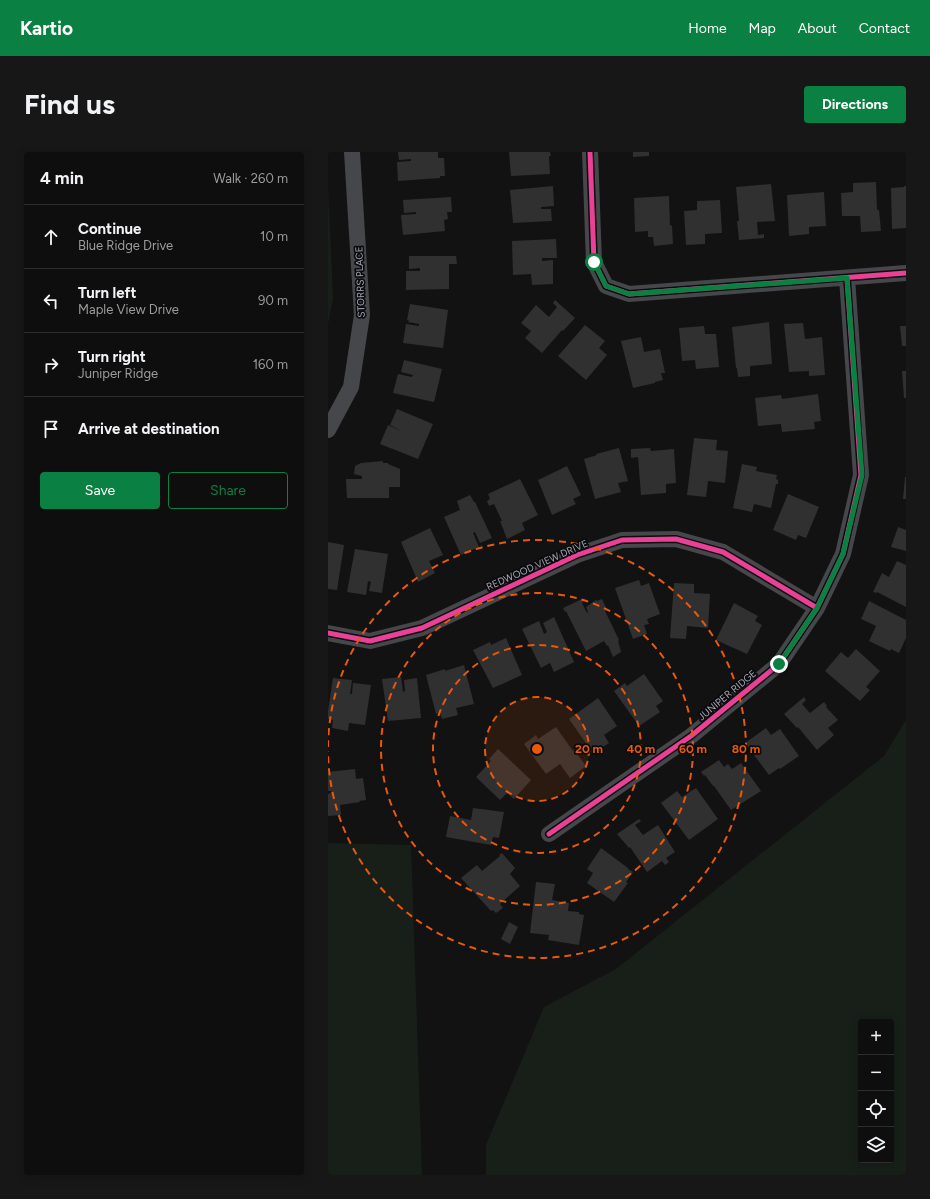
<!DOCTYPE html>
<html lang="en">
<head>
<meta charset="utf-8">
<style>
	:root { --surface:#0e0e0e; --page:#171717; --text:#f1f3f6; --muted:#9b9c9e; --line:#2e2e2e; --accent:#0b8043 }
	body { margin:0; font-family:Figtree,sans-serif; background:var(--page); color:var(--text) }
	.controls { position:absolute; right:12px; bottom:12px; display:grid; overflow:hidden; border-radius:4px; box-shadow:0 2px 10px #0003 }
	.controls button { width:36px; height:36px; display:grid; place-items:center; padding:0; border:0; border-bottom:1px solid var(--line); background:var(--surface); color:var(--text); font:20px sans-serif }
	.stop { position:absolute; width:12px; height:12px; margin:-9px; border:3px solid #0b8043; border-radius:50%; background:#fff }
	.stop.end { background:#0b8043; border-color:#fff; box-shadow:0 1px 4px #0008 }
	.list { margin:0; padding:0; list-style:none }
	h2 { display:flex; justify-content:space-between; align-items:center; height:52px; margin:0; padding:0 16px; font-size:17px }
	h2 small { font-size:13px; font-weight:400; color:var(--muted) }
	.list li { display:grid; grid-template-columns:26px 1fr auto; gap:12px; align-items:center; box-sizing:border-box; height:64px; padding:0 16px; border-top:1px solid var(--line) }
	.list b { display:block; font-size:15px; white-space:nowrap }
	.list p { margin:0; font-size:13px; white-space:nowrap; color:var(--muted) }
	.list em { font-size:13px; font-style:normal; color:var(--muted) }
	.actions { display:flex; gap:8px; padding:12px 16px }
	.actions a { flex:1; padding:9px 0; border:1px solid var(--accent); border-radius:4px; text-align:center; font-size:14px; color:var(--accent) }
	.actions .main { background:var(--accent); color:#fff }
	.icon { flex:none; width:22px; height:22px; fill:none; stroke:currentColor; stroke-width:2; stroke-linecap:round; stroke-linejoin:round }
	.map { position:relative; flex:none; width:578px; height:1023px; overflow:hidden; border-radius:4px }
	header { display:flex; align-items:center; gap:24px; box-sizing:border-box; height:56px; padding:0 20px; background:var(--accent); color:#fff }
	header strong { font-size:19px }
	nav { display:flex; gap:22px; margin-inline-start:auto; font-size:14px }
	.intro { display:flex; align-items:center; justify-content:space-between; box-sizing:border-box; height:96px; padding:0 24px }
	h1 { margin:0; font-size:28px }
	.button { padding:10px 18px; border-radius:4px; background:var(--accent); color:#fff; font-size:14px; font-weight:700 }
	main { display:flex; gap:24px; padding:0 24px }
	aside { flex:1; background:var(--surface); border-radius:4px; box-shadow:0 2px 10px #0003 }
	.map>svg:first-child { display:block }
	.green { fill:#181f19; fill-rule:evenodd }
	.building { fill:#303031 }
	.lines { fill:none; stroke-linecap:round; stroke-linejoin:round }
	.minor { stroke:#46474b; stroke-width:16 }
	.cycleway-casing { stroke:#0c0c0e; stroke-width:8 }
	.cycleway { stroke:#ea4096; stroke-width:5 }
	.route { stroke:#0b8043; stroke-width:5 }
	.ring { fill:none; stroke:#e8590c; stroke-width:2; stroke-dasharray:7 5 }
	.labels { text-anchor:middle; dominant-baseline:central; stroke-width:3.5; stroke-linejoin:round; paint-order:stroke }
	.street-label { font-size:10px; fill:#a2a7b4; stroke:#0c0c0e }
	.centre { fill:#e8590c; stroke:#0c0c0e; stroke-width:2 }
	.ring-label { font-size:12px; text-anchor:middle; font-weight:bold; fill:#e8590c; stroke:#0c0c0e; stroke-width:3.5; stroke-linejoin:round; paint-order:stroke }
</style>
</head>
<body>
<header>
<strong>Kartio</strong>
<nav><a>Home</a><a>Map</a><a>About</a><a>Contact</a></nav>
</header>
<div class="intro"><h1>Find us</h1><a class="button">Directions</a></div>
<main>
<aside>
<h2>4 min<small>Walk · 260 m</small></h2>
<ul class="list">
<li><svg class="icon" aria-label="ahead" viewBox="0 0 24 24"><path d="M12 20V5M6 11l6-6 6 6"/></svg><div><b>Continue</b><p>Blue Ridge Drive</p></div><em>10 m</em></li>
<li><svg class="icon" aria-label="left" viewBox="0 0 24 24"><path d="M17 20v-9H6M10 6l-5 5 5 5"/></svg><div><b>Turn left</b><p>Maple View Drive</p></div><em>90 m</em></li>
<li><svg class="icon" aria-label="right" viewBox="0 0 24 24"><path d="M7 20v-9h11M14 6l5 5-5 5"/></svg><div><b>Turn right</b><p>Juniper Ridge</p></div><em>160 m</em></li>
<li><svg class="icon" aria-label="arrive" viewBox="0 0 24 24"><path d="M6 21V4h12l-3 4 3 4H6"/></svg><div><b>Arrive at destination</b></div></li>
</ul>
<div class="actions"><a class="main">Save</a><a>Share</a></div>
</aside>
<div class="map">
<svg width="578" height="1023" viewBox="0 0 578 1023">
	<rect width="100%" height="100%" fill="#121212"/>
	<path class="green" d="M0,35L5,146L0,172Z
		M578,568V1023H158V993L216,855L288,817L556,604ZM533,870H563V1008H533Z
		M0,691L83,693L94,1023H0Z"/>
	<path class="building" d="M70,0H110V6H116L117,24H112V26L70,29L69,10L83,9V7L71,8Z
		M181,0H222L223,4H221L222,22L183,24Z
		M305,0H321V4L305,5Z
		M548,30L549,58H551L553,79L533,80L532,64H514L513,41L525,40V31Z
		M443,32L447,69L429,70L430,83L436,82V86L411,88L409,69H411L408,35Z
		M225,34L226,54L213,55V57H223L224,69L185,71L182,38Z
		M576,34H578V76L564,77L563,36L576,35Z
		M496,40L498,74L481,75V82L461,84L459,43Z
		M341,44L342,74L344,73L345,92L326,94L325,85H320V79L307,80L306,46Z
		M123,45L124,60H119L120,67L116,68L117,79L75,83L73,63L88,62V60L76,61L75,48Z
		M392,48L394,81L377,82V92L358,93L356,59L369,58V49Z
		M228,87L229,106H214V109L225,108V132L204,133L203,122L185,123L184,89Z
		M81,104H128L129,112H121V137L78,138V119H92V116L81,117Z
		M227,148L247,166L235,179L234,178L214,201L197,186L203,179L193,171L208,153L221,165L229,155L225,151Z
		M82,152L120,158L115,196L75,191L78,172L91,174V172L80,170L81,168H79Z
		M441,170L444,212L422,214V224L410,225L409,216H408L404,175Z
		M475,171L477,187L494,185L497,223L481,224V219L461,220L456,172Z
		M257,173L277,189L271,196L279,203L258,228L230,204Z
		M376,174L377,182H388L391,215L368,217L367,208L354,209L351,176Z
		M572,174H578V194H574Z
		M313,185L316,200L332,197L337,221H333L335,228L327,230V231L305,236L293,189Z
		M76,208L114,217L106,250L65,241L70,222L84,225L85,223L73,220Z
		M574,219H578V246H576Z
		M490,242L493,269L486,270L487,277L454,280L453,272L430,274L427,246L453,243L454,247Z
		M69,257L105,272L90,307L52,292L60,273L73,279L62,273Z
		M366,286L389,288L388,298L400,299L397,331L380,329L378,345L359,343Z
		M291,296L300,329L290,331L293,340L267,347L256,307L269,303L268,302Z
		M322,296L323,299L346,297L348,331L338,332V341L313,343L310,305L303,306V297Z
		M55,309V311H60V312L72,317V335H61V346H19L18,327H34V324L26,322L27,314L33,311Z
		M414,312L429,315L428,319L449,323L448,327L450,328V332H448L443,356L426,352L424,360L405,356Z
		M239,314L253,343L245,347L248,352L224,363L210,328Z
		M577,325H578V347H575Z
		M192,327L210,363L194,371L197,378L179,387L172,369H174L166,352L161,354L159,349L162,347L160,342Z
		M460,342L491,355L478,386L470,383L468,388L445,378Z
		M142,343L146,350H147L164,386L152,391L147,380L145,381L151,395L133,403L116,365L132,358L129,349Z
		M570,375L578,378V399L563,395Z
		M102,376L115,403L101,409L107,421L90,430L73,390Z
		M0,390L16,393L9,438L0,437Z
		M27,397L60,402L54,441L41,439L43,430L40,429L38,443L19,440Z
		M569,409L578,413V455L549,440V441L545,440L554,421L561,425Z
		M311,428L313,434L321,431L332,462L319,467L321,472L316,473L319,482L305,487L287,436Z
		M346,431L366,432V441L382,442L380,476L359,474L358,487L342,486Z
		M254,447L255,450L254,451L259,461L260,460L258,455L268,448L269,449L274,447L279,458L277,459L291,488L290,489L293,500L285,505L280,493L279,494L276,489L258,499L238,459L237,460L235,456Z
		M541,449L578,468V486L571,501L563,497L562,499L541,489L548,474L533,467Z
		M406,451L430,464L427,469L434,473L419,502L388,488Z
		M226,465L246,510L226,520L222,511L213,516L194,477L211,469L216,482L219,480L215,471Z
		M178,486L194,523L165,536L145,498L162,490L163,493Z
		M528,497L552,519L538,535L542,538L532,549L497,519L513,500L520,506Z
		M136,513L146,552L128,556L130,563L114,567L112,561L108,562L98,523L117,517V519Z
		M316,522L335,549L328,554L332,560L311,574L286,539L297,531L299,534Z
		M73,525L75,540L77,539L76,528L89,526L93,566L60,569L54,527Z
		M5,526L24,528L22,542H24L25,531L43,533L37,573L21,571L20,579L4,576L5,568L0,567V559Z
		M476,545L478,548L474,552L482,561L496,550L499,554L498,555L510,568L500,576L506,583L489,598L470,575L469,576L456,562Z
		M270,546L289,574L276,583L281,591L264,602L261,598L262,597L241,567Z
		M228,575L245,599L246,598L258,614L242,626L232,612L218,622L196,592L208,583L210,587Z
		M438,576L443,583L452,577L471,604L452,617L451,616L441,623L417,591Z
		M170,597L203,628L186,647L179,641L172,648L148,625L163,609L161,607Z
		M391,608L396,615L400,612L404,617L413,611L433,639L403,658L386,634H385L377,623L376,624L373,620Z
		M27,617L28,627L35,626L38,648L31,649L32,650L12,653L13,663L0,664V642L3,641V639H0V620Z
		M368,636L390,667L361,688L333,651L349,639L354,645Z
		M145,656L176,660L171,686L165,685L163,693L118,685L122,664L143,668Z
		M311,667L313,669L307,673L315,683L330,673L347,700L338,706L341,710L337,713L334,709L319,720L302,695L301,696L289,682Z
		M273,696L300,716V717L305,720L298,730L300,731L286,750L259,731L265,721L259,717Z
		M174,701L187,716L182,722L192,734L172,752L175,756L168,761L165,758L163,759L133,726L149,713L154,719L172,704L171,703Z
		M208,730L227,732L224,748L241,751L240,759L251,760V762L256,763L251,793L220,788L221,783L202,781Z
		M181,770L190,775L182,792L173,787Z"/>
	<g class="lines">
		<path class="minor" d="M262,0L266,110L278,134L301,142L578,121
			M0,278L23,235L34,163L24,0
			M0,481L42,489L94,476L249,403L294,388L348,387L395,400L489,456
			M221,682L363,584L451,512L489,456L515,402L533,323L519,126"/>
		<defs>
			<path id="cycleway" d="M262,0L266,110L278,134L301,142L578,121
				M0,481L42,489L94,476L249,403L294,388L348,387L395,400L489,456
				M221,682L363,584L451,512L489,456L515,402L533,323L519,126"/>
		</defs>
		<use href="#cycleway" class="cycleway-casing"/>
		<use href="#cycleway" class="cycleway"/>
	</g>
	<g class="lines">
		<path class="route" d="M266,110L278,134L301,142L519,126L534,323L515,402L489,456L451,512"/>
	</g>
	<circle cx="209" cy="597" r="52" fill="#e8590c" fill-opacity=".12"/>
	<g class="ring">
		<circle cx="209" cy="597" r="52"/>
		<circle cx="209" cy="597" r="104"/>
		<circle cx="209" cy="597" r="156"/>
		<path d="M0 595A209 209 0 1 1 0 599"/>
	</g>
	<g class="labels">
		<g class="street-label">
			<text transform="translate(32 130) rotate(-92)">STORRS PLACE</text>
			<text transform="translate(209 413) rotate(-24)">REDWOOD VIEW DRIVE</text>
			<text transform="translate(399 543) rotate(-40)">JUNIPER RIDGE</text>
		</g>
	</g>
	<circle cx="209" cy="597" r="6" class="centre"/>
	<g class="ring-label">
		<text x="261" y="601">20 m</text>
		<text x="313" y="601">40 m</text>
		<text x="365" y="601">60 m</text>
		<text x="418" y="601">80 m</text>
	</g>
</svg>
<div class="controls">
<button>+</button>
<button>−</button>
<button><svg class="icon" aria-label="locate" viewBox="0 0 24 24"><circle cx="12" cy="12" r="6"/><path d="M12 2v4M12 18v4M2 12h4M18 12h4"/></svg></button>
<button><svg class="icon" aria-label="layers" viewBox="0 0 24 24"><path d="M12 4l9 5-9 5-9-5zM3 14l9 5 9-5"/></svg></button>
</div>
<div class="stop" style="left:266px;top:110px"></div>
<div class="stop end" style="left:451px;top:512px"></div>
</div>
</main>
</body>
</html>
